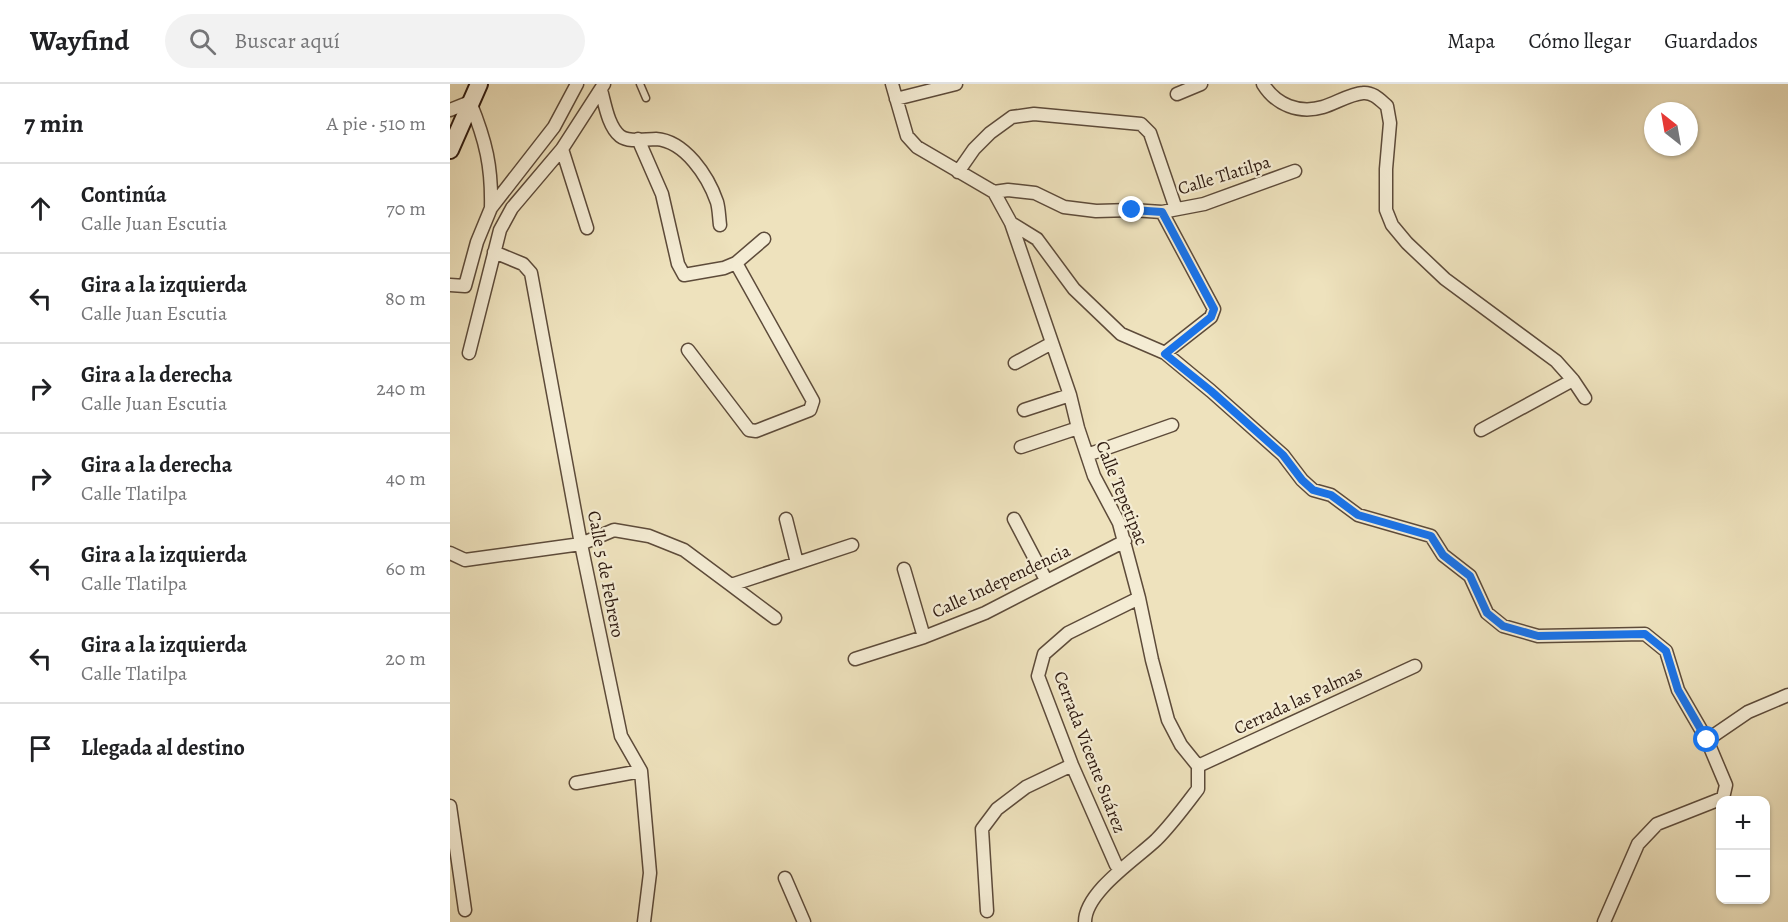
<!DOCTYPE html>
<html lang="es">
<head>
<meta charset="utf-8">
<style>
	:root { --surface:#fff; --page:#f2f2f2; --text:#202124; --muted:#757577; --line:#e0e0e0 }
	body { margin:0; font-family:Alegreya,serif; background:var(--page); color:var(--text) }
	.controls { position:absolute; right:18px; bottom:18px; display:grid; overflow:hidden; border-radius:12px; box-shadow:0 2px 4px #0004 }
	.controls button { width:54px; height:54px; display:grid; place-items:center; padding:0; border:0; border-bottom:2px solid var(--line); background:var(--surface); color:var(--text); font:30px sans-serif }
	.compass { position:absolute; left:1194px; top:18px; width:54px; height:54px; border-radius:50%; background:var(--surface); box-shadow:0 2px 4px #0004; rotate:329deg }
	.stop { position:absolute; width:18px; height:18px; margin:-14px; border:4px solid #1a73e8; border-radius:50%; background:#fff }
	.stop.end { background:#1a73e8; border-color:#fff; box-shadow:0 2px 6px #0008 }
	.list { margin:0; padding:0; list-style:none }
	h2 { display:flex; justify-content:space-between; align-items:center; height:78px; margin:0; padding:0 24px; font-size:26px }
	h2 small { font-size:20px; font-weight:400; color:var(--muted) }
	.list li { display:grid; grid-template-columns:39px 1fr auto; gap:18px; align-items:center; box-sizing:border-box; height:90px; padding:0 24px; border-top:2px solid var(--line) }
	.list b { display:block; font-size:22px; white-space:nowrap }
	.list p { margin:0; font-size:20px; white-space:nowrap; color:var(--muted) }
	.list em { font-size:20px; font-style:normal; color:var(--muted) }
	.icon { flex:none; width:33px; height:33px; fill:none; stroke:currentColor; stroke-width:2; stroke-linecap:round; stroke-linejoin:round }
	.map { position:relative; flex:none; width:1338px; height:838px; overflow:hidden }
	header { display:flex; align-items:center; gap:36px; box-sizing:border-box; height:84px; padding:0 30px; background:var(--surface); border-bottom:2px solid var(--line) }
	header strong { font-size:28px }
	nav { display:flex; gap:33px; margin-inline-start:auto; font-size:21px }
	.search { width:420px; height:54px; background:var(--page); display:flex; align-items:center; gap:15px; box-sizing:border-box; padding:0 21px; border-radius:33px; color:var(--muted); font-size:22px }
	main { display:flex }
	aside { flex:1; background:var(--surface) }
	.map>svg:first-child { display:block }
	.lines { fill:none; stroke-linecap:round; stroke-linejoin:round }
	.service-casing { stroke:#5d4b3a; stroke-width:9 }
	.minor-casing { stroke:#5d4b3a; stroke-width:15 }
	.secondary-casing { stroke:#2d190f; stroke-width:20 }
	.service { stroke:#f4ecd4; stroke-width:6 }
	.minor { stroke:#f4ecd4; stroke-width:12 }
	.secondary { stroke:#f4ecd4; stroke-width:16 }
	.route { stroke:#1a73e8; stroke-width:8 }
	.labels { text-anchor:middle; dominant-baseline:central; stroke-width:4.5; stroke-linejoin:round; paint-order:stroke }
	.street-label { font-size:18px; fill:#2d190f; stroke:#f4ecd4 }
</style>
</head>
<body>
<header>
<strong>Wayfind</strong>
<div class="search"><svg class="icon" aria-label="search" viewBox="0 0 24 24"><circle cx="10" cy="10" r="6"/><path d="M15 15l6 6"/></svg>Buscar aquí</div>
<nav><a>Mapa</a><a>Cómo llegar</a><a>Guardados</a></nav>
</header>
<main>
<aside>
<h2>7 min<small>A pie · 510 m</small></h2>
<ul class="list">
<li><svg class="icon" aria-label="ahead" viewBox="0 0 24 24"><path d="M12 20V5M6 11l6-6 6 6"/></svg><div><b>Continúa</b><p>Calle Juan Escutia</p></div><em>70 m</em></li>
<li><svg class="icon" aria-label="left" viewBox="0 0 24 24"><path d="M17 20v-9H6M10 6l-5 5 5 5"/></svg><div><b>Gira a la izquierda</b><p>Calle Juan Escutia</p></div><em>80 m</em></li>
<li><svg class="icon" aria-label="right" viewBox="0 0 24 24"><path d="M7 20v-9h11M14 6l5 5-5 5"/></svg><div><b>Gira a la derecha</b><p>Calle Juan Escutia</p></div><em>240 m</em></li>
<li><svg class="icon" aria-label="right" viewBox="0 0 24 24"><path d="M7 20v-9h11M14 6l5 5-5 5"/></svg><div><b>Gira a la derecha</b><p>Calle Tlatilpa</p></div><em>40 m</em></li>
<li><svg class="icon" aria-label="left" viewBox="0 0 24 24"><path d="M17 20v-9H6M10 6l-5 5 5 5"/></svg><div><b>Gira a la izquierda</b><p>Calle Tlatilpa</p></div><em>60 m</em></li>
<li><svg class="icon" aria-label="left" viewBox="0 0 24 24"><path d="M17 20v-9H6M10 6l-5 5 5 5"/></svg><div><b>Gira a la izquierda</b><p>Calle Tlatilpa</p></div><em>20 m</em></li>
<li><svg class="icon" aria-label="arrive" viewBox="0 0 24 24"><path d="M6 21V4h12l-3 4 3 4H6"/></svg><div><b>Llegada al destino</b></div></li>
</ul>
</aside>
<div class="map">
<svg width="1338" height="838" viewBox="0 0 1338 838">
	<rect width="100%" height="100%" fill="#eee2bd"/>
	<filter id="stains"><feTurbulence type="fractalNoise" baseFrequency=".00333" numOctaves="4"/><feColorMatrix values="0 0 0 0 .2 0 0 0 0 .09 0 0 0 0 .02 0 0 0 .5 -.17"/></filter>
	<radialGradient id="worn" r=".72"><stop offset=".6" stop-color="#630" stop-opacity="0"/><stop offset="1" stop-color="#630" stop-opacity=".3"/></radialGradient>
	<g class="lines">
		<defs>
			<path id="service" d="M190,0L196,14"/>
			<path id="minor" d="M442,0L457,52L467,63L544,108L561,139L620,311L628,344L644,392L669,439L689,514L702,576L718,636L731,661L748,682V705C735,722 722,740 706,756C686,775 635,808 635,838
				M813,0C826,21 849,30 873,23C886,19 900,10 913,9C923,8 930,16 937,22L940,39L936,85V126L942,141L957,159L995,195L1106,277L1123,296L1135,314
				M151,6C155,20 158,42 170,52C179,59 195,55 206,55C235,57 258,92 267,118C269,125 269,133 270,141
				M727,10L751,0
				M446,15L506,0
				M0,26L20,18C36,57 42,83 41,124
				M188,55L212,110L228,180L234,191L274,184L286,179L314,155
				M112,65L137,144
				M508,88L524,65L540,49L562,33L584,30L691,40L700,49L726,125
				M544,108L558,106L585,109L614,123L646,127L682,126L712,128L754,120L845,87
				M712,128L764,225L761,233L715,269
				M561,139L587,155L624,205L671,250L715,269L761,307L833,371L852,396L863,406L881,411L908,431L981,452L993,471L1020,492L1037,529L1053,542L1088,552L1195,550L1216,567L1228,606L1257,656L1276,701L1273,714L1207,740L1188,760L1154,838
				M44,168L73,180L81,189L131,460L171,652L191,687L200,789L194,838
				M0,201L15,202L27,158L41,124L104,43L127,0
				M238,266L299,346L306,347L360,326L363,317L286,179
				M19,269L50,146L62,124L112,65L154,0
				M565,279L602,259
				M574,326L620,311
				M1031,346L1123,296
				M571,363L628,344
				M637,371L722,341
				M336,435L347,479
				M564,435L596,496
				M0,469L15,476L131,460L164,446L199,452L234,466L281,501L402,461
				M454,485L474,553
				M281,501L325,534
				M405,575L474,553L535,529L675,457
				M1257,656L1298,628L1338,611
				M748,682L965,582
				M126,699L191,687
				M0,722L15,826
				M666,781L622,681L588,592L594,570L618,549L689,514
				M335,794L354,838
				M537,827L532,745L547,725L576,703L622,681"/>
			<path id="secondary" d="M0,66L29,0"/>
		</defs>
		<use href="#service" class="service-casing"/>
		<use href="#minor" class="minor-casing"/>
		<use href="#secondary" class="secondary-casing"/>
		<use href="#service" class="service"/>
		<use href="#minor" class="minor"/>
		<use href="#secondary" class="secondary"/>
	</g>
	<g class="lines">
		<path class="route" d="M682,126L712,128L764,225L761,233L715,270L761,307L833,371L852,396L863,406L881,411L908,431L981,452L993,471L1020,492L1037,529L1053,542L1088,552L1195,550L1216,567L1228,606L1257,656"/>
	</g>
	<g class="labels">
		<g class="street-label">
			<text transform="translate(774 91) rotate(-17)">Calle Tlatilpa</text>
			<text transform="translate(672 409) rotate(68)">Calle Tepetipac</text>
			<text transform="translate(156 490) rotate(79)">Calle 5 de Febrero</text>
			<text transform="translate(551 497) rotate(-25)">Calle Independencia</text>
			<text transform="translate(848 616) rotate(-25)">Cerrada las Palmas</text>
			<text transform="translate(640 668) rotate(69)">Cerrada Vicente Suárez</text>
		</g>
	</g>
	<rect width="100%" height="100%" filter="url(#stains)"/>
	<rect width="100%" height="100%" fill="url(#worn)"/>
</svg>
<div class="controls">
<button>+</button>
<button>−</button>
</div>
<svg class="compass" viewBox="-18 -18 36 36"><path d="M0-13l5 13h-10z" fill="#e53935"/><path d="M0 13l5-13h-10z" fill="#757577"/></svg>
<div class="stop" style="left:1257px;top:656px"></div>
<div class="stop end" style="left:682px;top:126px"></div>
</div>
</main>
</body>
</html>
